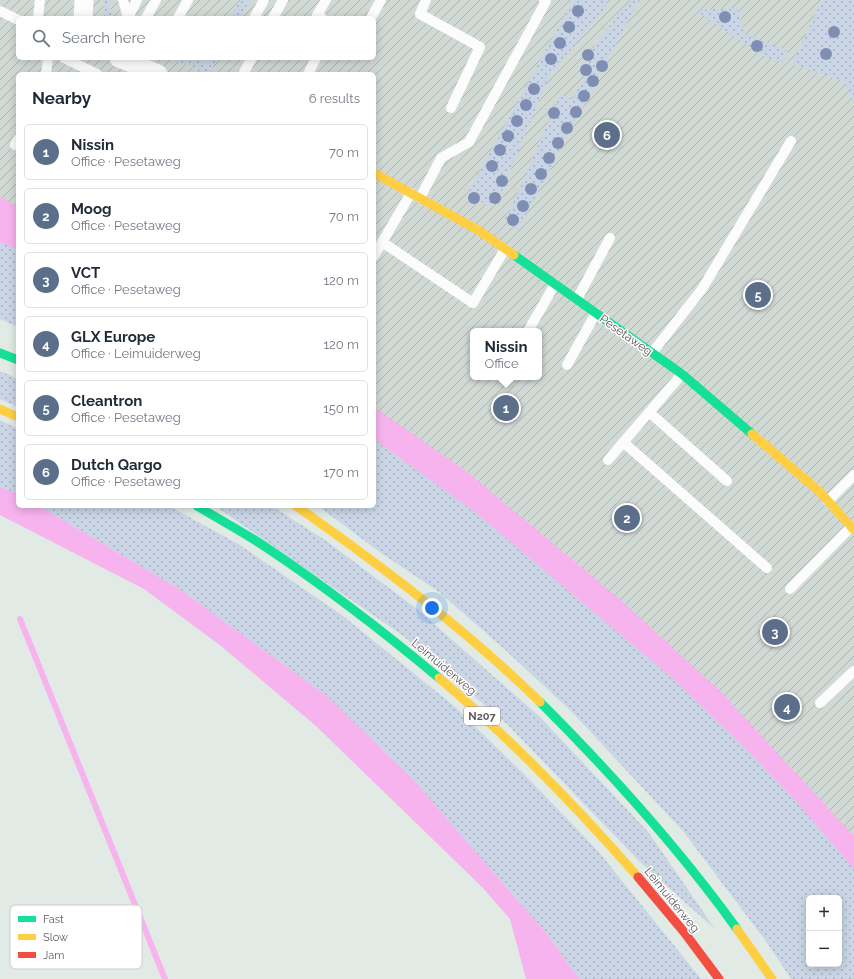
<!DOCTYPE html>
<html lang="en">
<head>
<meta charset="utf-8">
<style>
	:root { --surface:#fff; --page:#f6f6f7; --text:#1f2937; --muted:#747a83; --line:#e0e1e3; --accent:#8e8a8e }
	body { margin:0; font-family:Raleway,sans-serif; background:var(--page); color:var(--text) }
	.controls { position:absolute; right:12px; bottom:12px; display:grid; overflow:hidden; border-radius:6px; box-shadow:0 2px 10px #0003 }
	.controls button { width:36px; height:36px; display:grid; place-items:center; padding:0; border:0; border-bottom:1px solid var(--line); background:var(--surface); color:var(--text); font:20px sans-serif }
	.you { position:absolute; left:432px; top:608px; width:14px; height:14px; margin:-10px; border:3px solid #fff; border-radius:50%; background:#1a73e8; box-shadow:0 0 0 6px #1a73e833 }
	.badge { display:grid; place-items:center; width:26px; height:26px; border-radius:50%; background:var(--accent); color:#fff; font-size:13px; font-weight:700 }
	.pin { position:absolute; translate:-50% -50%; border:2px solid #fff; box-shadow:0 1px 4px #0006 }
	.popup { position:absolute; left:470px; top:328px; width:72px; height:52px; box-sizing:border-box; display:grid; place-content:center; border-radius:6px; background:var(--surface); filter:drop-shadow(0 1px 3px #0005); font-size:13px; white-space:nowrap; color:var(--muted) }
	.popup b { font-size:15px; color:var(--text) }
	.popup::after { content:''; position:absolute; left:50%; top:100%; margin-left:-8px; border:8px solid transparent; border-top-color:var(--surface) }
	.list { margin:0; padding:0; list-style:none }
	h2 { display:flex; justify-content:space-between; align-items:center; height:52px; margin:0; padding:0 16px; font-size:17px }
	h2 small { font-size:13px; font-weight:400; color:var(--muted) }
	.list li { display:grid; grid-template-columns:26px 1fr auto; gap:12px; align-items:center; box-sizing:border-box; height:56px; margin:0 8px 8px; padding:0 8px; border:1px solid var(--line); border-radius:6px }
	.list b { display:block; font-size:15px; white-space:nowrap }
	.list p { margin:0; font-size:13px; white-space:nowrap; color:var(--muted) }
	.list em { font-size:13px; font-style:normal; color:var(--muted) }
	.icon { flex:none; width:22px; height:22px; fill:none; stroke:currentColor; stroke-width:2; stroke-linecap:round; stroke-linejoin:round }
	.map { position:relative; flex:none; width:854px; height:979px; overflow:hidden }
	.search { position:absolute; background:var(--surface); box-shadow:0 2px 10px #0003; left:16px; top:16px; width:360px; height:44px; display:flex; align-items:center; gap:10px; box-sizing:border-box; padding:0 14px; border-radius:6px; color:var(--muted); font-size:15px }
	.panel { position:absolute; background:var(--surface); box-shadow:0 2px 10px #0003; left:16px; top:72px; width:360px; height:436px; border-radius:6px }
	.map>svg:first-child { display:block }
	.industrial { fill:url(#industrial-furrows); fill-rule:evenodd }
	.grass { fill:url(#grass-dots); fill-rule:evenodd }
	.water { fill:#f6b3ed }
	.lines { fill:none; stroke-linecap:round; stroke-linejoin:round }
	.stream { stroke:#f6b3ed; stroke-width:6 }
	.lane { stroke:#fbfcfb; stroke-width:10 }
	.street { stroke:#fbfcfb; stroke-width:19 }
	.fast { stroke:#16e098; stroke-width:9 }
	.slow { stroke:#ffcf43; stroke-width:9 }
	.jam { stroke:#f24e42; stroke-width:9 }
	.tree { fill:#7e8fb3 }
	.labels { text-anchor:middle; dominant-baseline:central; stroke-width:3; stroke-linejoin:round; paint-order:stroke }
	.shield { fill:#fff; stroke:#90898f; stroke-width:1 }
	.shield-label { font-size:11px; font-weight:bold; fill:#61575f }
	.street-label { font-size:12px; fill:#61575f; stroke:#fff }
	.key { fill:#fff; stroke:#d0cdcf; stroke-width:1 }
	.key-label { font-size:11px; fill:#61575f }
</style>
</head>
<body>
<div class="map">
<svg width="854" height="979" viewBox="0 0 854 979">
	<defs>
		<pattern id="industrial-furrows" width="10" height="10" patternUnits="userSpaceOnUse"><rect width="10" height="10" fill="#d1d9d5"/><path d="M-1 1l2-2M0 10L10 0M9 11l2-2" fill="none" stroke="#adb3b0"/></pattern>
		<pattern id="grass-dots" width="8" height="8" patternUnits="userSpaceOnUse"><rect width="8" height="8" fill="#cad6e6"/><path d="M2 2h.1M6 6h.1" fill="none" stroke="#a7b0be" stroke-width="1.8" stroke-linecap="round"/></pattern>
	</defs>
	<rect width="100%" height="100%" fill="#e2eae5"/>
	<path class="industrial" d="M0,0H854V905L374,464V74H18V268L0,259ZM18,18H374V58H18ZM473,331H539V377H473Z"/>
	<path class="grass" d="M103,0H110V3H106L107,8L111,9L112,18H105Z
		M240,0H250L240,18H230Z
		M573,0H608L605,8L548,78L498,201L488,206L468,193Z
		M630,0H639L518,230L504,220L510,210L560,95L572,99L589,69L582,61Z
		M822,0H854V102L845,82L792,64Z
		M737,8L745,34L788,51L784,62L767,58L699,13L700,10Z
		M170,58H194L206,63L209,58H218L209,74Z
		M0,242L18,250V327L0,319Z
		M0,371L18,379V407L0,399Z
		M0,420L18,429V494L0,487Z
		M374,439L476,513L671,677L742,745L795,800L854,869V979H791L768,944L683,831L571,711L501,646L439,592L381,553L318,506H374ZM809,898H839V964H809Z
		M39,506H169L240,545L343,616L454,706L525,775L598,851L701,979H579L546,933L410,776L327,696L181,590Z
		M215,506H272L325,540L417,609L540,717L649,833L715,929L641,863L508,725L402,635Z"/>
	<path class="water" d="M0,197L18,206V250L0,242Z
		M374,407L466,471L616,596L720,691L854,836V869L795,800L742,745L671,677L476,513L374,439Z
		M0,487L18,494V506H39L181,590L327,696L410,776L546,933L579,979H526L510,919L482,887L316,726L221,646L144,589L0,515Z"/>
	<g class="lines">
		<path class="stream" d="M20,619L165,979"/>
		<path class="lane" d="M123,0L128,18
			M426,0L420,14L480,47L451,108
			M0,11L18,20
			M372,16L381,0
			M38,18L40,0
			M128,18L137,0
			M146,18L156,0
			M178,18L188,0
			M254,18L264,0
			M273,18L283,0
			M322,18L317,15L326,0
			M64,58L97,74
			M46,74L48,58
			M243,74L252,58
			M308,74L316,58
			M15,145L18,139
			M420,198L441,158L469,142L546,1L544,0
			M382,242L473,303L505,249
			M374,256L411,193
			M577,299L610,238
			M528,331L555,284
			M652,353L702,289L791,141
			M567,365L596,313
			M649,412L727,481
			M623,442L767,568
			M608,460L682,374
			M828,501L854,475
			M790,589L851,527
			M820,703L854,671"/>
		<path class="street" d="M83,18L84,0
			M119,58L158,74"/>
		<path class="fast" d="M514,255L682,374L752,434
			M0,353L18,360
			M197,506C220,520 245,533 267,548C327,588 384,632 439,678
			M540,702C611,773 678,847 737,929"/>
		<path class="slow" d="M374,173L478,230L514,255
			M0,409L18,417
			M752,434L820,492L854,530
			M296,506C382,566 465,629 540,702
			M439,678C511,739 576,806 638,877
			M737,929L772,979"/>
		<path class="jam" d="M638,877L684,932L719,979"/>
	</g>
	<g class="tree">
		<circle cx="578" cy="11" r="6"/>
		<circle cx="725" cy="17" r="6"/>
		<circle cx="569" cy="27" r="6"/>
		<circle cx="834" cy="32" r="6"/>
		<circle cx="560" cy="43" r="6"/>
		<circle cx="757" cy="46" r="6"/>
		<circle cx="826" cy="54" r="6"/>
		<circle cx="588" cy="55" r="6"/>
		<circle cx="551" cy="59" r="6"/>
		<circle cx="602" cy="66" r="6"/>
		<circle cx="586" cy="70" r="6"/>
		<circle cx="593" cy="81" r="6"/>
		<circle cx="534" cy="89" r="6"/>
		<circle cx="584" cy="96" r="6"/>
		<circle cx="526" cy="105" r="6"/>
		<circle cx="576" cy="112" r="6"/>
		<circle cx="554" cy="113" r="6"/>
		<circle cx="517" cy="121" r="6"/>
		<circle cx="567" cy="128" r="6"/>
		<circle cx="508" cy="136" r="6"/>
		<circle cx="558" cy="143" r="6"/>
		<circle cx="500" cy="150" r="6"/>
		<circle cx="549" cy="158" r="6"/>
		<circle cx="492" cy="166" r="6"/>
		<circle cx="541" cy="174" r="6"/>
		<circle cx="502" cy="181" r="6"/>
		<circle cx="531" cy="189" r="6"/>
		<circle cx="474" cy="198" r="6"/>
		<circle cx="495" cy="198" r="6"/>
		<circle cx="523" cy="206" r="6"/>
		<circle cx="513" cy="220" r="6"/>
	</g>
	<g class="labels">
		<rect class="shield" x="464" y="707" width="36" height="18" rx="3"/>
		<g class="shield-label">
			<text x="482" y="716">N207</text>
		</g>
		<g class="street-label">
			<text transform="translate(626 335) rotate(35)">Pesetaweg</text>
			<text transform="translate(444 667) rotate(40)">Leimuiderweg</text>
			<text transform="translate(672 900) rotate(51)">Leimuiderweg</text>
		</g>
	</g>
	<rect x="10" y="905" width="132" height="64" rx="6" class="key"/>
	<rect x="18" y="916" width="18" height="6" fill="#16e098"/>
	<rect x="18" y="934" width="18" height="6" fill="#ffcf43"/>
	<rect x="18" y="952" width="18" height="6" fill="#f24e42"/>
	<g class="key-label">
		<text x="43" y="923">Fast</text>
		<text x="43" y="941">Slow</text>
		<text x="43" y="959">Jam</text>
	</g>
</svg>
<div class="controls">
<button>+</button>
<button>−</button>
</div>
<div class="you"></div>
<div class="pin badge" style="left:506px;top:408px;background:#5c6f8a">1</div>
<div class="popup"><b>Nissin</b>Office</div>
<div class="pin badge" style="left:627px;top:518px;background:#5c6f8a">2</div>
<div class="pin badge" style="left:775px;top:632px;background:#5c6f8a">3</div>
<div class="pin badge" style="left:787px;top:707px;background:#5c6f8a">4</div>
<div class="pin badge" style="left:758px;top:295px;background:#5c6f8a">5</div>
<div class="pin badge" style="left:607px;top:135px;background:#5c6f8a">6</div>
<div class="search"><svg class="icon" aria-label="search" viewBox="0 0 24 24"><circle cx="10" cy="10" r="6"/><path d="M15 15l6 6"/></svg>Search here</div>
<section class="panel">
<h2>Nearby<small>6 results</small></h2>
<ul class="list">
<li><span class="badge" style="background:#5c6f8a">1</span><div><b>Nissin</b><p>Office · Pesetaweg</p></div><em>70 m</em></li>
<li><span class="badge" style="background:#5c6f8a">2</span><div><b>Moog</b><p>Office · Pesetaweg</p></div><em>70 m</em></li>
<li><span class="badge" style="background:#5c6f8a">3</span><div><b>VCT</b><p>Office · Pesetaweg</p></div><em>120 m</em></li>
<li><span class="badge" style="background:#5c6f8a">4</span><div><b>GLX Europe</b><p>Office · Leimuiderweg</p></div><em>120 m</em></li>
<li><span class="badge" style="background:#5c6f8a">5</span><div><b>Cleantron</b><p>Office · Pesetaweg</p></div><em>150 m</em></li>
<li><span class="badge" style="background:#5c6f8a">6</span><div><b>Dutch Qargo</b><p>Office · Pesetaweg</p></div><em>170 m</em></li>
</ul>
</section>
</div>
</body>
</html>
